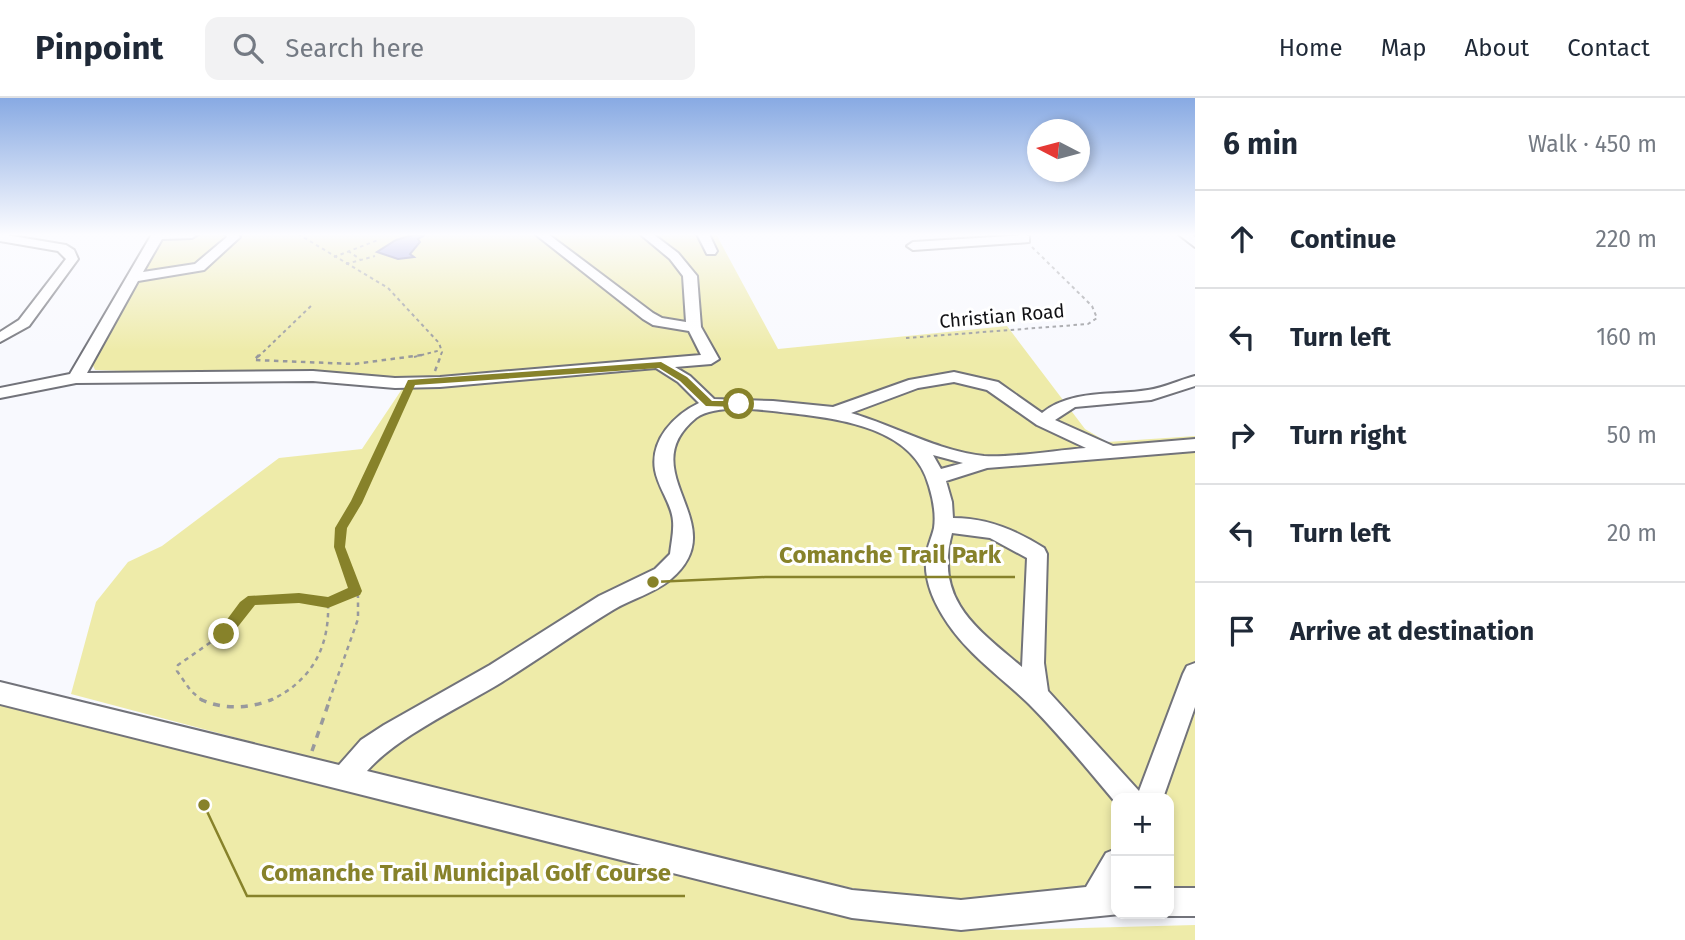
<!DOCTYPE html>
<html lang="en">
<head>
<meta charset="utf-8">
<style>
	:root { --surface:#fff; --page:#f2f2f3; --text:#1f2937; --muted:#747a83; --line:#e0e1e3 }
	body { margin:0; font-family:"Fira Sans",sans-serif; background:var(--page); color:var(--text) }
	.controls { position:absolute; right:21px; bottom:21px; display:grid; overflow:hidden; border-radius:14px; box-shadow:0 4px 10px #0003 }
	.controls button { width:63px; height:63px; display:grid; place-items:center; padding:0; border:0; border-bottom:2px solid var(--line); background:var(--surface); color:var(--text); font:35px sans-serif }
	.compass { position:absolute; left:1027px; top:21px; width:63px; height:63px; border-radius:50%; background:var(--surface); box-shadow:0 4px 10px #0003; rotate:276deg }
	.stop { position:absolute; width:21px; height:21px; margin:-16px; border:5px solid #87822a; border-radius:50%; background:#fff }
	.stop.end { background:#87822a; border-color:#fff; box-shadow:0 2px 7px #0008 }
	.list { margin:0; padding:0; list-style:none }
	h2 { display:flex; justify-content:space-between; align-items:center; height:91px; margin:0; padding:0 28px; font-size:30px }
	h2 small { font-size:23px; font-weight:400; color:var(--muted) }
	.list li { display:grid; grid-template-columns:46px 1fr auto; gap:21px; align-items:center; box-sizing:border-box; height:98px; padding:0 28px; border-top:2px solid var(--line) }
	.list b { display:block; font-size:26px; white-space:nowrap }
	.list em { font-size:23px; font-style:normal; color:var(--muted) }
	.icon { flex:none; width:38px; height:38px; fill:none; stroke:currentColor; stroke-width:2; stroke-linecap:round; stroke-linejoin:round }
	.map { position:relative; flex:none; width:1195px; height:842px; overflow:hidden }
	header { display:flex; align-items:center; gap:42px; box-sizing:border-box; height:98px; padding:0 35px; background:var(--surface); border-bottom:2px solid var(--line) }
	header strong { font-size:33px }
	nav { display:flex; gap:38px; margin-inline-start:auto; font-size:24px }
	.search { width:490px; height:63px; background:var(--page); display:flex; align-items:center; gap:18px; box-sizing:border-box; padding:0 24px; border-radius:14px; color:var(--muted); font-size:26px }
	main { display:flex }
	aside { flex:1; background:var(--surface) }
	.map>svg:first-child { display:block }
	.green { fill:#eeeba9 }
	.water { fill:#989adb; stroke:#7071a0; stroke-width:2 }
	.lines { fill:none; stroke-linecap:round; stroke-linejoin:round }
	.minor-casing { stroke:#72737a; stroke-width:4 }
	.path-far2 { stroke:#98999d; stroke-width:2; stroke-dasharray:3.5 3.5; stroke-linecap:butt }
	.path-far1 { stroke:#98999d; stroke-width:2.5; stroke-dasharray:4.5 4.5; stroke-linecap:butt }
	.path { stroke:#98999d; stroke-width:3.5; stroke-dasharray:7 7; stroke-linecap:butt }
	.minor { fill:#fff; fill-rule:evenodd }
	.route { fill:#87822a }
	.labels { text-anchor:middle; dominant-baseline:central; stroke-width:6; stroke-linejoin:round; paint-order:stroke }
	.far-street-label { font-size:19px; fill:#121215; stroke:#fff }
	.leader { fill:none; stroke:#87822a; stroke-width:2.5 }
	.callout-dot { fill:#87822a; stroke:#fff; stroke-width:2.5 }
	.callout-label { font-size:24px; text-anchor:middle; font-weight:bold; fill:#87822a; stroke:#fff; stroke-width:6; stroke-linejoin:round; paint-order:stroke }
</style>
</head>
<body>
<header>
<strong>Pinpoint</strong>
<div class="search"><svg class="icon" aria-label="search" viewBox="0 0 24 24"><circle cx="10" cy="10" r="6"/><path d="M15 15l6 6"/></svg>Search here</div>
<nav><a>Home</a><a>Map</a><a>About</a><a>Contact</a></nav>
</header>
<main>
<div class="map">
<svg width="1195" height="842" viewBox="0 0 1195 842">
	<rect width="100%" height="100%" fill="#f8f9fe"/>
	<path class="green" d="M164,136H716L778,251L1007,228L1085,331L1107,344L1195,338V794L1169,795V700H1116V796L936,801L886,797L823,784L377,677L71,596L96,504L128,464L162,448L279,360L362,351L408,282L95,272L91,263Z
		M0,602L846,817L932,829L1004,832L1195,827V842H0Z"/>
	<path class="water" d="M416,136L423,138L418,141L420,144L410,156L414,159L398,161L377,154L396,142Z"/>
	<g class="lines">
		<defs>
			<path id="minor" d="M0,136L66,147L74,152L78,161L29,228L0,244V234L19,222L66,161L58,153L0,143Z
				M152,136H198L192,140L162,141L143,174L195,166L227,139L225,136H237L240,139L204,172L138,183L87,275L313,273L395,280L440,279L701,257L689,233L653,227L643,221L535,136H548L653,215L662,220L686,224L683,178L670,161L640,136H653L678,155L697,178L701,229L719,261L711,266L675,269L690,278L714,301L773,303L833,309L909,282L954,274L998,284L1042,315C1072,291 1112,298 1148,292C1164,290 1179,282 1195,278V288L1151,302L1075,309L1055,322L1113,348L1195,341V353L987,370L946,383L952,404L953,420C987,420 1016,432 1044,450L1047,456L1044,565L1048,593L1139,693L1183,576L1187,568L1195,565V609L1163,700H1116V705C1088,672 1060,637 1029,606C1002,580 969,557 948,526C934,505 924,484 926,459C927,449 932,439 934,430C936,416 933,401 929,388C914,330 841,321 790,315C765,312 716,305 696,320C630,374 736,426 671,481C655,495 631,501 613,512C575,535 539,561 502,584C461,609 398,638 367,673L852,792L961,802L1086,789L1106,755L1116,751V816H1120L961,832L852,820L0,606V584L339,667L361,642L384,627L490,567L599,498L655,471L670,456C671,446 674,434 673,423C672,406 658,390 655,372C650,342 674,317 699,305L678,284L656,270L440,289L395,290L313,283L76,285L0,300V290L70,276ZM954,284L987,292L1037,327L1086,350C1058,352 1010,360 984,358C938,353 895,328 851,315L918,290ZM933,357L963,365L941,371ZM952,435L990,440L1027,460L1022,569C976,530 934,502 952,435Z
				M697,136H709L717,153L715,156H707Z
				M1178,136H1191L1195,139V149Z
				M1025,137L1029,138V144L913,152L907,148L913,144Z
				M1169,790H1195V818H1169L1163,816H1169Z"/>
		</defs>
		<use href="#minor" class="minor-casing"/>
		<path class="path-far2" d="M298,136L388,190L439,245L442,254L440,259
			M348,153L360,161
			M334,159L378,142
			M346,166L375,158
			M906,240L1088,226L1097,220L1092,208L1032,149
			M258,259L313,206
			M414,259L441,252"/>
		<path class="path-far1" d="M259,257L254,262L354,266L422,257
			M435,273L441,257
			M328,504L356,493
			M203,603L191,593L177,573L178,567L224,535L244,508L253,502L299,500L328,504
			M269,603C311,584 330,550 328,504
			M329,603L358,521V499L340,449L341,430L356,405L406,297"/>
		<path class="path" d="M200,601C222,612 250,611 273,601
			M312,653L330,601"/>
		<use href="#minor" class="minor"/>
	</g>
	<linearGradient id="sky" x2="0" y2="1"><stop stop-color="#88aae3"/><stop offset="0.54" stop-color="#fcfcff"/><stop offset="1" stop-color="#fcfcff" stop-opacity="0"/></linearGradient>
	<rect width="1195" height="253" fill="url(#sky)"/>
	<path class="route" d="M661,264L687,279L712,303H739L744,306L739,309L706,308L680,283L659,270L415,287L362,405L347,430L345,449L362,493L360,497L328,510L299,505L255,507L229,540H220V531L240,504L248,498L299,495L328,499L348,490L334,449L335,430L351,403L408,282Z"/>
	<g class="labels">
		<g class="far-street-label">
			<text transform="translate(1002 218) rotate(-5)">Christian Road</text>
		</g>
	</g>
	<path class="leader" d="M653 484L765 479H1015M204 707L247 798H685"/>
	<g class="callout-dot">
		<circle cx="653" cy="484" r="7"/>
		<circle cx="204" cy="707" r="7"/>
	</g>
	<g class="callout-label">
		<text x="890" y="465">Comanche Trail Park</text>
		<text x="466" y="783">Comanche Trail Municipal Golf Course</text>
	</g>
</svg>
<div class="controls">
<button>+</button>
<button>−</button>
</div>
<svg class="compass" viewBox="-18 -18 36 36"><path d="M0-13l5 13h-10z" fill="#e53935"/><path d="M0 13l5-13h-10z" fill="#747a83"/></svg>
<div class="stop" style="left:739px;top:306px"></div>
<div class="stop end" style="left:224px;top:536px"></div>
</div>
<aside>
<h2>6 min<small>Walk · 450 m</small></h2>
<ul class="list">
<li><svg class="icon" aria-label="ahead" viewBox="0 0 24 24"><path d="M12 20V5M6 11l6-6 6 6"/></svg><div><b>Continue</b></div><em>220 m</em></li>
<li><svg class="icon" aria-label="left" viewBox="0 0 24 24"><path d="M17 20v-9H6M10 6l-5 5 5 5"/></svg><div><b>Turn left</b></div><em>160 m</em></li>
<li><svg class="icon" aria-label="right" viewBox="0 0 24 24"><path d="M7 20v-9h11M14 6l5 5-5 5"/></svg><div><b>Turn right</b></div><em>50 m</em></li>
<li><svg class="icon" aria-label="left" viewBox="0 0 24 24"><path d="M17 20v-9H6M10 6l-5 5 5 5"/></svg><div><b>Turn left</b></div><em>20 m</em></li>
<li><svg class="icon" aria-label="arrive" viewBox="0 0 24 24"><path d="M6 21V4h12l-3 4 3 4H6"/></svg><div><b>Arrive at destination</b></div></li>
</ul>
</aside>
</main>
</body>
</html>
